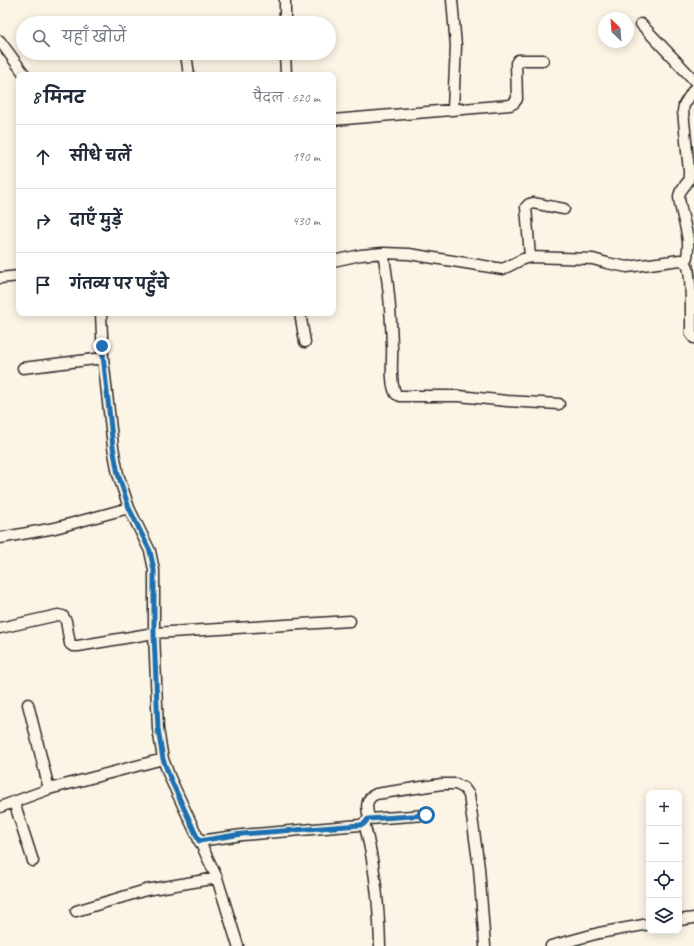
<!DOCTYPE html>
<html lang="hi">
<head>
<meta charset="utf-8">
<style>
	:root { --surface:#fff; --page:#f6f6f7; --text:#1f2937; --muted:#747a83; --line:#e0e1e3 }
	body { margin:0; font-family:Caveat,"Playpen Sans Deva",sans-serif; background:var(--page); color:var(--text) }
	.controls { position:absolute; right:12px; bottom:12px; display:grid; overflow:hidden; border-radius:8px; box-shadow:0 2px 10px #0003 }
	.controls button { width:36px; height:36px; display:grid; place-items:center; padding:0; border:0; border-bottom:1px solid var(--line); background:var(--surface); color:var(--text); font:20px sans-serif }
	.compass { position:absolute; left:598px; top:12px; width:36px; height:36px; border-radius:50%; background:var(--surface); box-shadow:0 2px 10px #0003; rotate:335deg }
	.stop { position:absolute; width:12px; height:12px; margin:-9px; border:3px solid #1f6fb2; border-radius:50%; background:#fff }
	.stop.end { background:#1f6fb2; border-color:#fff; box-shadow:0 1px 4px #0008 }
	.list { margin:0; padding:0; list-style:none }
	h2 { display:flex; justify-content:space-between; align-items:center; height:52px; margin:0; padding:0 16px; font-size:17px }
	h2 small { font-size:13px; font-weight:400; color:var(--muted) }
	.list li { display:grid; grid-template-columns:26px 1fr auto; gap:12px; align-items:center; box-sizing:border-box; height:64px; padding:0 16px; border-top:1px solid var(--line) }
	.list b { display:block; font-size:15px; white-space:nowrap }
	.list em { font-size:13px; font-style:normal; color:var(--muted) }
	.icon { flex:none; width:22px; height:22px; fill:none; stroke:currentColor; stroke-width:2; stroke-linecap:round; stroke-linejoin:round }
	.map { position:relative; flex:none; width:694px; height:946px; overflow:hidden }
	.search { position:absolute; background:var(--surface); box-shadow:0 2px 10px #0003; left:16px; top:16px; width:320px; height:44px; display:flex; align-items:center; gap:10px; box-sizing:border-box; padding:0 14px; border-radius:22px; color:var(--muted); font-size:15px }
	.panel { position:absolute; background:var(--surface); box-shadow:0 2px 10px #0003; left:16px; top:72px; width:320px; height:244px; border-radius:8px }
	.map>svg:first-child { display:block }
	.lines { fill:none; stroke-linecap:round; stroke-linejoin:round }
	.minor-casing { stroke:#2b2b2b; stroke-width:13 }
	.minor { stroke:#fcf5e5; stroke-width:10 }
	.route { stroke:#1f6fb2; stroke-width:5 }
</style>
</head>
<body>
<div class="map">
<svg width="694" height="946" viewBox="0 0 694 946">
	<rect width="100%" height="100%" fill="#fcf5e5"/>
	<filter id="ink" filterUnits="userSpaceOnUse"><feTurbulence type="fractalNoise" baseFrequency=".025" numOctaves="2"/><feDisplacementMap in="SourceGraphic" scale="8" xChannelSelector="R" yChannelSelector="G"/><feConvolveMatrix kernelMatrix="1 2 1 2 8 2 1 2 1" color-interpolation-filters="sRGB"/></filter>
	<g filter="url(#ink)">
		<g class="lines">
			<defs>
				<path id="minor" d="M452,0L456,46L453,109
					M285,23V0
					M641,24L694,80
					M0,41L25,75
					M285,53L286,75
					M186,54L189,75
					M333,120L510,105L514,103L517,99L516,63L518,60H543
					M383,253C389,283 391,315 392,346C393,359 389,383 396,394L400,396H459L507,401L559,404
					M530,257L526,207L529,204L533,203L564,209
					M333,261L361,255L383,253L409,254L503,269L523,259L530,257L593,259L607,263L627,267L680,260C682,261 685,262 686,263C692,270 691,318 691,329V334L694,338
					M685,263C694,241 681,219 679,197C679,190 685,187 688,181C689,178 689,174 689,171L683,111L684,105L694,89
					M0,278L19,276
					M101,313L103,358L113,447L118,474L129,508L150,551L154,570V633L158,729L163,759L170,778L217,878L238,946
					M300,313L305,342
					M23,368L103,358
					M0,538L55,528L129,508
					M0,628L58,615L63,616L66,621L70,644L73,646H78L154,633L350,621
					M28,704L49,789
					M14,802L33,861
					M0,807L49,789L163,759
					M369,819L426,815
					M364,823C375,863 379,905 380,946
					M199,841L242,835L360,825L364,823L369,819C367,809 364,799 376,794L442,784H456L464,788L469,795L479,868L485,946
					M76,911L146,890L217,878
					M679,920L694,918
					M551,946L599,933L649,924"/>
			</defs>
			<use href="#minor" class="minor-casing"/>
			<use href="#minor" class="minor"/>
		</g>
	</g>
	<g class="lines" filter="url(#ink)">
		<path class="route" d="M102,346L113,447L118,474L129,508L150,551L154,570V634L158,729L163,759L170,778L199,841L242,834L360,825L364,824L368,819L426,815"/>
	</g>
</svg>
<div class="controls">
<button>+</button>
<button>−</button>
<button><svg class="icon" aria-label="locate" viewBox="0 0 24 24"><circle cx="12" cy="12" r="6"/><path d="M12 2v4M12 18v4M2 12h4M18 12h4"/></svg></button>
<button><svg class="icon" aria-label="layers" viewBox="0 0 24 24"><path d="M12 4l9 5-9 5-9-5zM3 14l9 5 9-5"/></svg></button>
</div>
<svg class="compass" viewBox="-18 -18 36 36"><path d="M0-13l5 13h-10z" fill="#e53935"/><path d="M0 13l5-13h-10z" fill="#747a83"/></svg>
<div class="stop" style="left:426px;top:815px"></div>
<div class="stop end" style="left:102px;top:346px"></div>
<div class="search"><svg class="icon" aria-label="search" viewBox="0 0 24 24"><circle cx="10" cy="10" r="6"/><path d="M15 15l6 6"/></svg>यहाँ खोजें</div>
<section class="panel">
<h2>8 मिनट<small>पैदल · 620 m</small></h2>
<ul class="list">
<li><svg class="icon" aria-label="ahead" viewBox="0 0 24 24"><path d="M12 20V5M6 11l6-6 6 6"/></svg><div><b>सीधे चलें</b></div><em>190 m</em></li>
<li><svg class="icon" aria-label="right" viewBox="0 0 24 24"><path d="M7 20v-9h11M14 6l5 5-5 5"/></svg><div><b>दाएँ मुड़ें</b></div><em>430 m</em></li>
<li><svg class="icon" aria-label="arrive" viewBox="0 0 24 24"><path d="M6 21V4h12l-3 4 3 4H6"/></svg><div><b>गंतव्य पर पहुँचे</b></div></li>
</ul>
</section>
</div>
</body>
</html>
